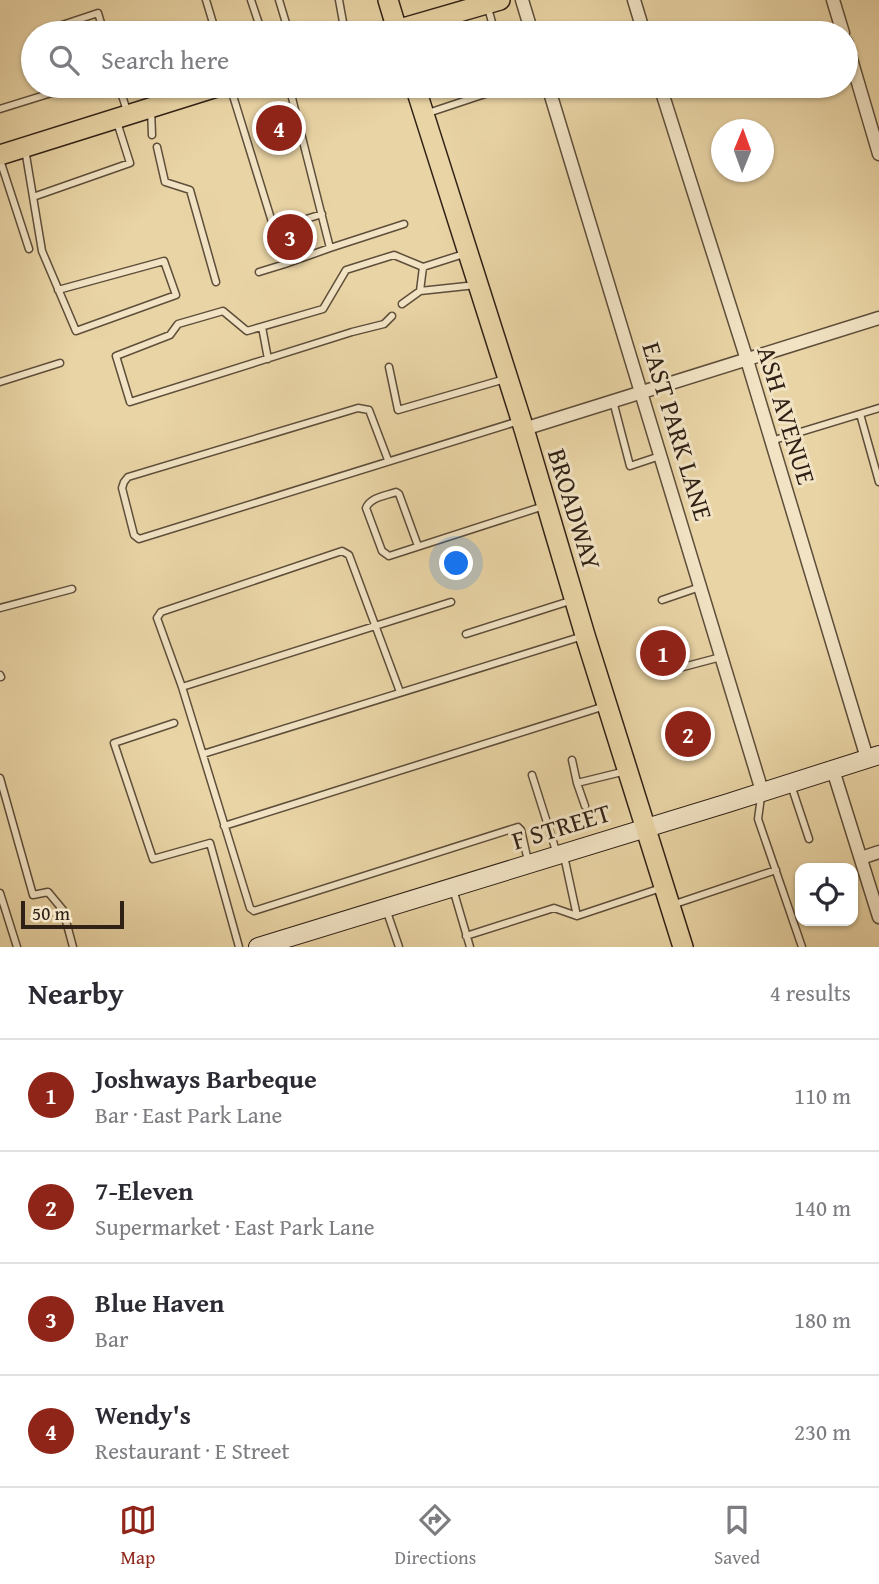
<!DOCTYPE html>
<html lang="en">
<head>
<meta charset="utf-8">
<style>
	:root { --surface:#fff; --page:#f2f2f3; --text:#2b2b33; --muted:#7c7c81; --line:#e1e1e2; --accent:#8f2418 }
	body { margin:0; font-family:"Gentium Book Plus",serif; background:var(--page); color:var(--text) }
	.controls { position:absolute; right:21px; bottom:21px; display:grid; overflow:hidden; border-radius:14px; box-shadow:0 2px 5px #0004 }
	.controls button { width:63px; height:63px; display:grid; place-items:center; padding:0; border:0; border-bottom:2px solid var(--line); background:var(--surface); color:var(--text); font:35px sans-serif }
	.compass { position:absolute; left:711px; top:119px; width:63px; height:63px; border-radius:50%; background:var(--surface); box-shadow:0 2px 5px #0004; rotate:1deg }
	.scale { position:absolute; left:21px; bottom:18px; width:103px; box-sizing:border-box; padding-left:7px; border:4px solid #302116; border-top:0; font-size:19px; line-height:24px; white-space:nowrap; color:#302116; -webkit-text-stroke:5px #f1e3c4; paint-order:stroke }
	.you { position:absolute; left:457px; top:564px; width:24px; height:24px; margin:-18px; border:5px solid #fff; border-radius:50%; background:#1a73e8; box-shadow:0 0 0 10px #1a73e833 }
	.badge { display:grid; place-items:center; width:46px; height:46px; border-radius:50%; background:var(--accent); color:#fff; font-size:23px; font-weight:700 }
	.pin { position:absolute; translate:-50% -50%; border:4px solid #fff; box-shadow:0 2px 7px #0006 }
	.list { margin:0; padding:0; list-style:none }
	h2 { display:flex; justify-content:space-between; align-items:center; height:91px; margin:0; padding:0 28px; font-size:30px }
	h2 small { font-size:23px; font-weight:400; color:var(--muted) }
	.list li { display:grid; grid-template-columns:46px 1fr auto; gap:21px; align-items:center; box-sizing:border-box; height:112px; padding:0 28px; border-top:2px solid var(--line) }
	.list b { display:block; font-size:26px; white-space:nowrap }
	.list p { margin:0; font-size:23px; white-space:nowrap; color:var(--muted) }
	.list em { font-size:23px; font-style:normal; color:var(--muted) }
	.icon { flex:none; width:38px; height:38px; fill:none; stroke:currentColor; stroke-width:2; stroke-linecap:round; stroke-linejoin:round }
	.map { position:relative; flex:none; width:879px; height:947px; overflow:hidden }
	.search { position:absolute; background:var(--surface); box-shadow:0 2px 5px #0004; left:21px; right:21px; top:21px; height:77px; display:flex; align-items:center; gap:18px; box-sizing:border-box; padding:0 24px; border-radius:38px; color:var(--muted); font-size:26px }
	.sheet { height:539px; background:var(--surface) }
	nav { display:flex; justify-content:space-around; align-items:center; box-sizing:border-box; height:98px; border-top:2px solid var(--line); background:var(--surface); font-size:19px; color:var(--muted) }
	nav a { display:grid; justify-items:center; gap:4px }
	nav .on { color:var(--accent) }
	.map>svg:first-child { display:block }
	.lines { fill:none; stroke-linecap:round; stroke-linejoin:round }
	.lane-casing { stroke:#5e4e3a; stroke-width:9 }
	.street-casing { stroke:#5e4e3a; stroke-width:15 }
	.secondary-casing { stroke:#302116; stroke-width:20 }
	.primary-casing { stroke:#302116; stroke-width:22 }
	.lane { stroke:#f1e3c4; stroke-width:6 }
	.street { stroke:#f1e3c4; stroke-width:12 }
	.secondary { stroke:#f1e3c4; stroke-width:18 }
	.primary { stroke:#e9d4a5; stroke-width:19 }
	.labels { text-anchor:middle; dominant-baseline:central; stroke-width:6; stroke-linejoin:round; paint-order:stroke }
	.street-label { font-size:26px; fill:#302116; stroke:#f1e3c4 }
</style>
</head>
<body>
<div class="map">
<svg width="879" height="947" viewBox="0 0 879 947">
	<rect width="100%" height="100%" fill="#e9d4a5"/>
	<filter id="stains"><feTurbulence type="fractalNoise" baseFrequency=".00286" numOctaves="4"/><feColorMatrix values="0 0 0 0 .2 0 0 0 0 .09 0 0 0 0 .02 0 0 0 .5 -.17"/></filter>
	<radialGradient id="worn" r=".72"><stop offset=".6" stop-color="#630" stop-opacity="0"/><stop offset="1" stop-color="#630" stop-opacity=".3"/></radialGradient>
	<g class="lines">
		<defs>
			<path id="lane" d="M206,0L216,33
				M251,0L262,33
				M279,0L289,33
				M339,0L345,33
				M488,8L495,33
				M58,33L56,27L98,13L104,33
				M119,86L127,111
				M230,86L285,264L259,272
				M0,109L74,86
				M151,109L152,135
				M425,114L509,86
				M157,147L165,182L190,190L216,282
				M25,149L42,251L76,331L176,295L164,261L58,290
				M0,160L29,249
				M33,197L130,163L117,122
				M275,229L322,214
				M330,248L404,224
				M285,264L330,248L289,86
				M420,291L423,267
				M402,304L420,291L476,285
				M392,316L384,324L352,332L130,402L116,356L170,335L178,324L223,311L247,331L323,309L346,270L394,255L423,267L467,253
				M262,327L268,359
				M389,367L398,410L505,379
				M0,382L60,363
				M613,401L630,466L660,456
				M860,414L879,482
				M771,441L879,408
				M388,460L369,410L358,408L128,477L124,482L122,488L134,535L139,539L519,421
				M418,546L399,494L396,492C385,496 371,497 366,508L382,551L389,556L544,506
				M662,600L700,587
				M0,608L72,589
				M466,634L573,600
				M668,671L721,657
				M0,675L1,677
				M182,687L451,602
				M400,692L349,555L342,551L161,612L157,618L182,687L250,908L254,911L518,827L521,830L528,861
				M174,723L114,743L153,859L210,843L239,947
				M203,754L583,636
				M572,760L577,783L585,806
				M532,775L557,854
				M0,778L33,895L48,892L63,910L73,947
				M577,783L626,771
				M791,785L809,839
				M761,797L758,819L802,947
				M224,826L605,706
				M564,856L577,916
				M453,889L470,947
				M0,893L17,947
				M672,905L776,870
				M386,909L399,947
				M466,936L554,908L577,916L661,888"/>
			<path id="street" d="M522,0L532,33
				M634,0L644,33
				M833,0L843,33
				M846,42L879,154
				M548,86L762,791
				M660,86L747,360L867,758
				M524,429L879,318
				M833,770L879,917
				M861,858L879,852"/>
			<path id="secondary" d="M258,947L728,803L879,755"/>
			<path id="primary" d="M388,0L398,33
				M386,33L500,0
				M415,86L524,429L585,635L683,947
				M0,155L220,86"/>
		</defs>
		<use href="#lane" class="lane-casing"/>
		<use href="#street" class="street-casing"/>
		<use href="#secondary" class="secondary-casing"/>
		<use href="#primary" class="primary-casing"/>
		<use href="#lane" class="lane"/>
		<use href="#street" class="street"/>
		<use href="#secondary" class="secondary"/>
		<use href="#primary" class="primary"/>
	</g>
	<g class="labels">
		<g class="street-label">
			<text transform="translate(787 415) rotate(73)">ASH AVENUE</text>
			<text transform="translate(678 431) rotate(73)">EAST PARK LANE</text>
			<text transform="translate(575 509) rotate(73)">BROADWAY</text>
			<text transform="translate(561 826) rotate(-17)">F STREET</text>
		</g>
	</g>
	<rect width="100%" height="100%" filter="url(#stains)"/>
	<rect width="100%" height="100%" fill="url(#worn)"/>
</svg>
<div class="controls">
<button><svg class="icon" aria-label="locate" viewBox="0 0 24 24"><circle cx="12" cy="12" r="6"/><path d="M12 2v4M12 18v4M2 12h4M18 12h4"/></svg></button>
</div>
<svg class="compass" viewBox="-18 -18 36 36"><path d="M0-13l5 13h-10z" fill="#e53935"/><path d="M0 13l5-13h-10z" fill="#7c7c81"/></svg>
<div class="scale">50 m</div>
<div class="you"></div>
<div class="pin badge" style="left:663px;top:653px">1</div>
<div class="pin badge" style="left:688px;top:734px">2</div>
<div class="pin badge" style="left:290px;top:237px">3</div>
<div class="pin badge" style="left:279px;top:128px">4</div>
<div class="search"><svg class="icon" aria-label="search" viewBox="0 0 24 24"><circle cx="10" cy="10" r="6"/><path d="M15 15l6 6"/></svg>Search here</div>
</div>
<section class="sheet">
<h2>Nearby<small>4 results</small></h2>
<ul class="list">
<li><span class="badge">1</span><div><b>Joshways Barbeque</b><p>Bar · East Park Lane</p></div><em>110 m</em></li>
<li><span class="badge">2</span><div><b>7-Eleven</b><p>Supermarket · East Park Lane</p></div><em>140 m</em></li>
<li><span class="badge">3</span><div><b>Blue Haven</b><p>Bar</p></div><em>180 m</em></li>
<li><span class="badge">4</span><div><b>Wendy's</b><p>Restaurant · E Street</p></div><em>230 m</em></li>
</ul>
</section>
<nav>
<a class="on"><svg class="icon" aria-label="map" viewBox="0 0 24 24"><path d="M3 6l6-2 6 2 6-2v14l-6 2-6-2-6 2zM9 4v14M15 6v14"/></svg>Map</a>
<a><svg class="icon" aria-label="directions" viewBox="0 0 24 24"><path d="M12 3l9 9-9 9-9-9zM9 14v-3h6M13 9l2 2-2 2"/></svg>Directions</a>
<a><svg class="icon" aria-label="saved" viewBox="0 0 24 24"><path d="M7 4h10v16l-5-4-5 4z"/></svg>Saved</a>
</nav>
</body>
</html>
